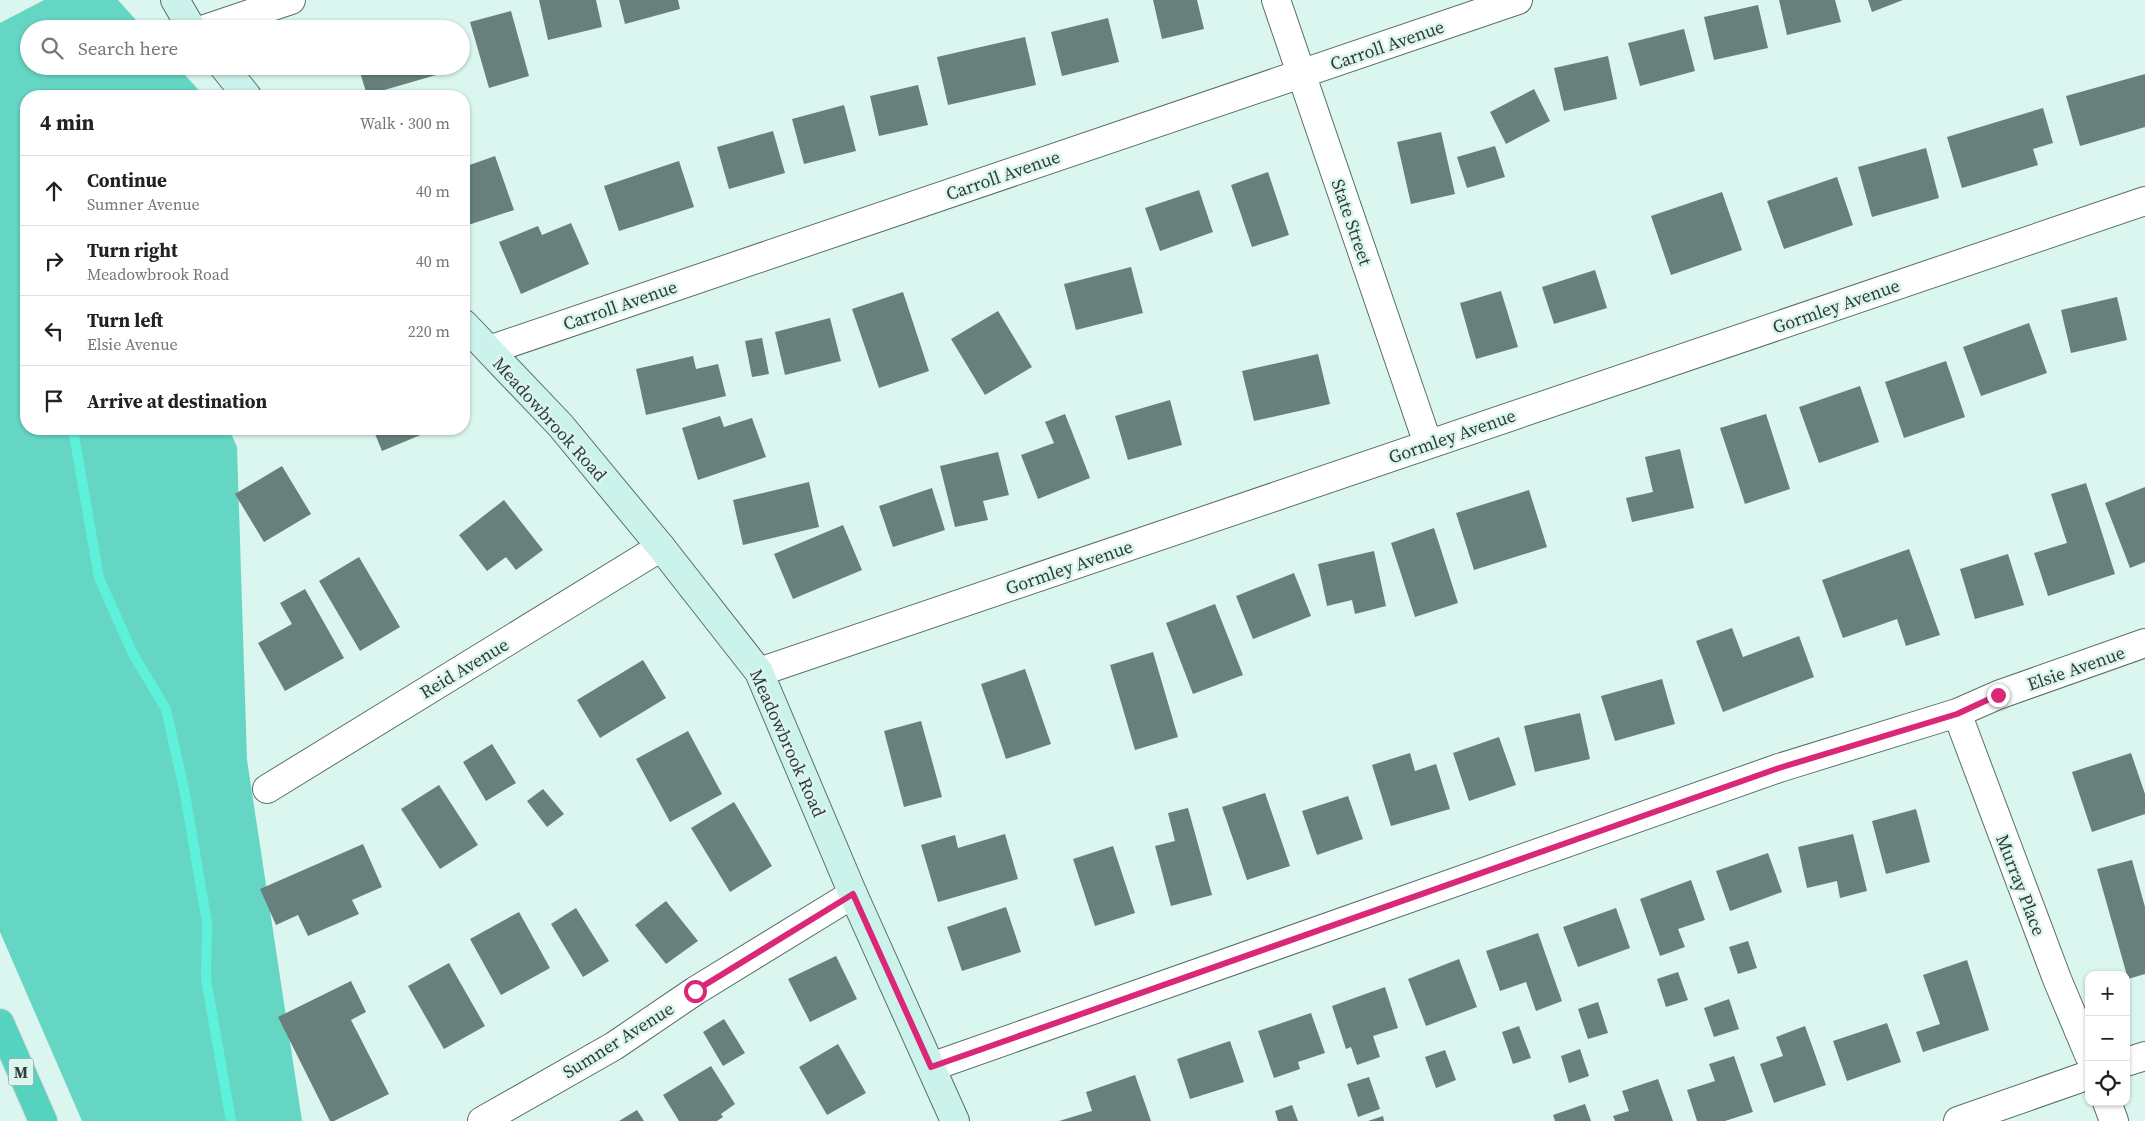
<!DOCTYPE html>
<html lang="en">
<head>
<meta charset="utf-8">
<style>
	:root { --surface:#fff; --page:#f6f6f6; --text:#222; --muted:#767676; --line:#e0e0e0 }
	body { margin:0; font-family:"Source Serif 4",serif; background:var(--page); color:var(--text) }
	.controls { position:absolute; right:15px; bottom:15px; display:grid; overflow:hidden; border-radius:10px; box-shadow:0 1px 4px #0004 }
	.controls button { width:45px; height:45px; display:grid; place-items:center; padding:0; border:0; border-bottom:1px solid var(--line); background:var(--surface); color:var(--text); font:25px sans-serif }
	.stop { position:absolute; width:15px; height:15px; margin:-11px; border:4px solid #db2777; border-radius:50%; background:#fff }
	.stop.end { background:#db2777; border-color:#fff; box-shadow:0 1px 5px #0008 }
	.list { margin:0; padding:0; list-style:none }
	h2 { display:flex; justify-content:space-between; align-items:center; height:65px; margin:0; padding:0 20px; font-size:21px }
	h2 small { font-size:16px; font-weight:400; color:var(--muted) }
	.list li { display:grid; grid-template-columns:32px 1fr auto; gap:15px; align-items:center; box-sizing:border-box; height:70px; padding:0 20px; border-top:1px solid var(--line) }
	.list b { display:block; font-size:19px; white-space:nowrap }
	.list p { margin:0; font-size:16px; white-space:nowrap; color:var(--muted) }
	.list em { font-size:16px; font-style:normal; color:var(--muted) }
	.icon { flex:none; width:28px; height:28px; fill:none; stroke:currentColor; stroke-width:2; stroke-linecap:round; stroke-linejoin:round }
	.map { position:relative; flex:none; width:2145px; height:1121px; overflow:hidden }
	.search { position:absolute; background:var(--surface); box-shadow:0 1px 4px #0004; left:20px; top:20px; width:450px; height:55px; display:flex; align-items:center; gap:12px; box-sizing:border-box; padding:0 18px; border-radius:28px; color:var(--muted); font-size:19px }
	.panel { position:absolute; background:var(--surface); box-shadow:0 1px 4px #0004; left:20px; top:90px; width:450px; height:345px; border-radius:20px }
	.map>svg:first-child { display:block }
	.green { fill:#65d6c3 }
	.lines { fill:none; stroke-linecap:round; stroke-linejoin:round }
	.stream { stroke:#5ef1da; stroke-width:10 }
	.building { fill:#68807b }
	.street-casing { stroke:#586f6a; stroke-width:30 }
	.secondary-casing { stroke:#586f6a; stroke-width:30 }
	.highway-casing { stroke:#d6d8d8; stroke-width:30 }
	.street { stroke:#fff; stroke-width:28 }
	.secondary { stroke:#ccf2ec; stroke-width:28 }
	.highway { stroke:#55d3bf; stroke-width:28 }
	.route { stroke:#db2777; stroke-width:6 }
	.labels { text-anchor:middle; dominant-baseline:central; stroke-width:5; stroke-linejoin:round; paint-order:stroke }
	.shield { fill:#dbf5ef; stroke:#657470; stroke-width:1 }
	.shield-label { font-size:16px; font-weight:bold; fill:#323c3a }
	.street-label { font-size:18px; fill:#323c3a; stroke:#dbf5ef }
</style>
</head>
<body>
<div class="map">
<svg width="2145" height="1121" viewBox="0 0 2145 1121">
	<rect width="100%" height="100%" fill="#dbf5ef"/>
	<path class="green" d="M44,0H118L144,29H29V66H177L204,96H26V429H229L237,447L247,760L302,1121H82L0,932V23Z"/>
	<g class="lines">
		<path class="stream" d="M73,429L99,578L133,654L166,709L185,794L207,923L206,979L231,1121"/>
	</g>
	<path class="building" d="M539,0H596L602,27L548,40Z
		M619,0H678L680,9L625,24Z
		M1153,0H1197L1204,29L1162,39Z
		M1779,0H1835L1841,22L1787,35Z
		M1868,0H1903L1872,12Z
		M1758,5L1768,48L1714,60L1704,17Z
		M511,11L529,76L489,88L470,22Z
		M1108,18L1119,62L1062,76L1051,32Z
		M1684,29L1695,71L1640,86L1628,43Z
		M1025,37L1036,85L948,105L937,57Z
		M1608,56L1617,99L1564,111L1554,68Z
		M358,66H441L443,73L367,95Z
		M2145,74V127L2080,146L2066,96Z
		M918,85L928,125L879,136L870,96Z
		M1534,89L1550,121L1506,144L1490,112Z
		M844,105L856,151L804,164L792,119Z
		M2043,108L2053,143L2033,149L2038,165L1962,188L1947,137Z
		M773,131L785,173L729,189L717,147Z
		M1441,132L1455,194L1411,204L1397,142Z
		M1495,146L1505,177L1467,188L1457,157Z
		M1926,148L1939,198L1872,217L1858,167Z
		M495,156L514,210L465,226L464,167Z
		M679,161L694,207L619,231L604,186Z
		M1268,172L1289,235L1252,247L1231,185Z
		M1837,177L1853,225L1784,249L1767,201Z
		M1199,190L1213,232L1160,251L1145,208Z
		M1722,192L1742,250L1671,275L1651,216Z
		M571,223L589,264L521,294L499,242L538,226L542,235Z
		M1131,267L1143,313L1076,330L1064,284Z
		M1595,270L1607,308L1554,324L1542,287Z
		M1501,291L1518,347L1476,359L1460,303Z
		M903,292L929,371L879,388L852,309Z
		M2117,297L2127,340L2071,353L2061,310Z
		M998,311L1032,367L985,395L951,339Z
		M830,318L841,361L785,375L775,332Z
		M2029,323L2047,373L1981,396L1963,347Z
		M762,338L769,374L752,377L745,341Z
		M1318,354L1330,404L1254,421L1242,371Z
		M693,356L696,369L718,364L726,396L646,415L636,369Z
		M1946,361L1965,417L1904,438L1885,382Z
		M1860,386L1879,442L1819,463L1799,407Z
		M1170,400L1182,445L1128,460L1115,416Z
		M1065,414L1090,478L1038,499L1021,455L1054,443L1045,422Z
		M1766,414L1790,489L1745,504L1720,428Z
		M720,416L724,427L752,418L766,457L698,480L682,428Z
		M373,429H435L382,451Z
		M1680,449L1694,508L1632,522L1626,498L1653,492L1645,457Z
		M998,452L1009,495L983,501L988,520L955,527L940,466Z
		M282,466L311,514L264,542L235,494Z
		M809,482L819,527L743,545L733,500Z
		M2086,483L2115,574L2048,596L2034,553L2067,543L2051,494Z
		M2145,487V562L2130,568L2105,503Z
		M932,488L945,530L893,547L879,506Z
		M1529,490L1547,547L1474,570L1456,513Z
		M504,500L543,550L516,570L506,557L487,571L459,535Z
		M843,525L862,570L793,599L774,554Z
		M1434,528L1458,603L1415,617L1391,543Z
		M1909,549L1940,635L1906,646L1897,619L1843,638L1822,580Z
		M1374,551L1386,606L1355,614L1352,600L1327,606L1318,564Z
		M2008,554L2024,605L1975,619L1960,569Z
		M359,557L400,627L360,651L319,581Z
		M1294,573L1311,616L1253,639L1236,596Z
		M305,589L344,658L285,691L258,643L292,624L280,603Z
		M1215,604L1243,675L1193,694L1166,623Z
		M1732,628L1743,657L1799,636L1814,677L1723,712L1696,641Z
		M1153,652L1178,737L1135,750L1110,665Z
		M643,660L666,698L600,738L577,700Z
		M1025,669L1051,744L1006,759L981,684Z
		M1662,679L1675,724L1615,741L1601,696Z
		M1580,713L1590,759L1535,772L1524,726Z
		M921,721L942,797L904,807L884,731Z
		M688,731L722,794L670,822L636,759Z
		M1499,737L1516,785L1469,801L1453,753Z
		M492,744L516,783L486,801L463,762Z
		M1410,753L1415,771L1436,764L1450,809L1391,826L1372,765Z
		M2131,753L2145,794V814L2092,832L2072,772Z
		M439,785L478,845L440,869L401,809Z
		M543,789L564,814L547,827L527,801Z
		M1265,793L1290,866L1247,880L1222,807Z
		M1348,796L1363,839L1317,855L1302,811Z
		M734,802L772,866L730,892L691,828Z
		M1188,808L1212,895L1171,906L1155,846L1175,841L1168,813Z
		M1916,809L1930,862L1886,874L1872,821Z
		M1005,834L1018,879L938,902L921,845L955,835L958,848Z
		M1853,834L1867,891L1840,898L1837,881L1807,888L1798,847Z
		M363,844L382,887L352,900L359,914L308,936L298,915L276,925L260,889Z
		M1113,846L1135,913L1095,926L1073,859Z
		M1768,853L1782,892L1730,911L1716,871Z
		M2132,860L2145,907V974L2128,979L2097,869Z
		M1691,880L1705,920L1678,929L1685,947L1660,956L1640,899Z
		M666,901L698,941L666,964L635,925Z
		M1006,907L1021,952L962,971L947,927Z
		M576,908L609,961L583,977L551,924Z
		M1616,908L1630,948L1578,967L1563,927Z
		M519,912L550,968L501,995L470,939Z
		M1538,933L1562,1001L1536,1011L1526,982L1500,991L1486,951Z
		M1748,941L1757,968L1738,974L1729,947Z
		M836,956L857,999L810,1022L788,979Z
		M1459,959L1477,1007L1426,1026L1408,979Z
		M1967,960L1989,1030L1923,1052L1916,1032L1940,1024L1923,975Z
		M449,963L485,1026L444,1049L408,986Z
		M1678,972L1688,1000L1666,1007L1657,979Z
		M351,981L366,1012L351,1020L389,1094L334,1121H330L278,1017Z
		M1385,987L1398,1028L1373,1036L1380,1057L1357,1065L1351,1047L1346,1049L1332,1006Z
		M1729,999L1739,1029L1714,1037L1704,1008Z
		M1598,1002L1608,1033L1588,1039L1578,1009Z
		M1311,1013L1325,1053L1298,1062L1300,1069L1274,1078L1258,1031Z
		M724,1019L745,1053L723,1066L703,1032Z
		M1887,1023L1901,1062L1847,1081L1833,1041Z
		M1519,1026L1531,1058L1513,1064L1502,1032Z
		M1805,1026L1826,1085L1774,1103L1760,1064L1783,1056L1776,1037Z
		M1230,1041L1244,1082L1190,1099L1177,1059Z
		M838,1044L866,1093L827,1115L799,1067Z
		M1580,1049L1589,1076L1569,1083L1561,1056Z
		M1445,1050L1456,1080L1436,1088L1425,1057Z
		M1734,1056L1753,1112L1725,1121H1697L1687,1090L1715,1081L1709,1064Z
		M711,1066L735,1104L721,1114L723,1117L717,1121H679L663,1095Z
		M1135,1075L1151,1121H1059L1092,1111L1086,1092Z
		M1369,1077L1380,1109L1358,1117L1347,1084Z
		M1658,1079L1673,1121H1615L1613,1116L1629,1111L1622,1091Z
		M1585,1104L1591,1121H1555L1553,1115Z
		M1292,1105L1298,1121H1278L1275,1111Z
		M637,1110L644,1121H619Z
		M1383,1116L1384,1121H1368Z"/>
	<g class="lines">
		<defs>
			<path id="street" d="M1276,0L1428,444
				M205,29L291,0
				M489,350L1518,0
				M759,672L2145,201
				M1957,713L2057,979L2089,1055
				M267,789L661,547
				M2126,1062L2145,1056
				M931,1067L1779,768L1957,713L1998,695L2145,643
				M2107,1102L2114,1121
				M482,1121L614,1046L695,991L853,894
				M1958,1121L2089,1075"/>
			<path id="secondary" d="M175,0L192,29
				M223,66L247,96
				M464,324L561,426L661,547L759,672L853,894L955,1121"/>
			<path id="highway" d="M0,1023L43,1121"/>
		</defs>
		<use href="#street" class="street-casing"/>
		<use href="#secondary" class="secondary-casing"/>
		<use href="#highway" class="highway-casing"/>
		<use href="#street" class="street"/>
		<use href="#secondary" class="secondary"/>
		<use href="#highway" class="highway"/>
	</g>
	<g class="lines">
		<path class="route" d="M695,991L853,894L931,1067L1779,768L1957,714L1998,695"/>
	</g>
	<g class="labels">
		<rect class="shield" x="8.5" y="1058.5" width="25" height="27" rx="4"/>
		<g class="shield-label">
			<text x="21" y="1072">M</text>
		</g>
		<g class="street-label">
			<text transform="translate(1387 45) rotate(-19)">Carroll Avenue</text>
			<text transform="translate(1003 175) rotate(-19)">Carroll Avenue</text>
			<text transform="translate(1352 222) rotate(71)">State Street</text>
			<text transform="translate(620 305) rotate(-19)">Carroll Avenue</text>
			<text transform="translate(1836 306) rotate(-19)">Gormley Avenue</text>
			<text transform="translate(550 419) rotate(48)">Meadowbrook Road</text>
			<text transform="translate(1452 436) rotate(-19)">Gormley Avenue</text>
			<text transform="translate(1069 567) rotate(-19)">Gormley Avenue</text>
			<text transform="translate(464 668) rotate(-31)">Reid Avenue</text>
			<text transform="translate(2076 668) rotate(-19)">Elsie Avenue</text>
			<text transform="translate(788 743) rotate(66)">Meadowbrook Road</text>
			<text transform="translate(2021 885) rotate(69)">Murray Place</text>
			<text transform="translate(618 1040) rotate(-32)">Sumner Avenue</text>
		</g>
	</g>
</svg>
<div class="controls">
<button>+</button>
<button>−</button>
<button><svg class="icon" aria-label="locate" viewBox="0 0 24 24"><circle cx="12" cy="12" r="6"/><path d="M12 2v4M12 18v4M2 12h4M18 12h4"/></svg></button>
</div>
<div class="stop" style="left:695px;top:991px"></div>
<div class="stop end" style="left:1998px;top:695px"></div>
<div class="search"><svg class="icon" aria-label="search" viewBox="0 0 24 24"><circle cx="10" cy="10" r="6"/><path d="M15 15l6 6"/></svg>Search here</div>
<section class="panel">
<h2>4 min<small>Walk · 300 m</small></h2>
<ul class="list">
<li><svg class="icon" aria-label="ahead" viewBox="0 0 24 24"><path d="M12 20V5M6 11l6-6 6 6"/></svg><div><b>Continue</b><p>Sumner Avenue</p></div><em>40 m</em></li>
<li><svg class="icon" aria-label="right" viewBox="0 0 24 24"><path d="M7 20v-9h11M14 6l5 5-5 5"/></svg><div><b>Turn right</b><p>Meadowbrook Road</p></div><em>40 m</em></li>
<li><svg class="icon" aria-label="left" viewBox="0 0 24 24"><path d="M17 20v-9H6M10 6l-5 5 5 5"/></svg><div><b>Turn left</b><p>Elsie Avenue</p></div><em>220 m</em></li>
<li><svg class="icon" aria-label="arrive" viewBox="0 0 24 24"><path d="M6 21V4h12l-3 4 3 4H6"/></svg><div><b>Arrive at destination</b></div></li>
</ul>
</section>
</div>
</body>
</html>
